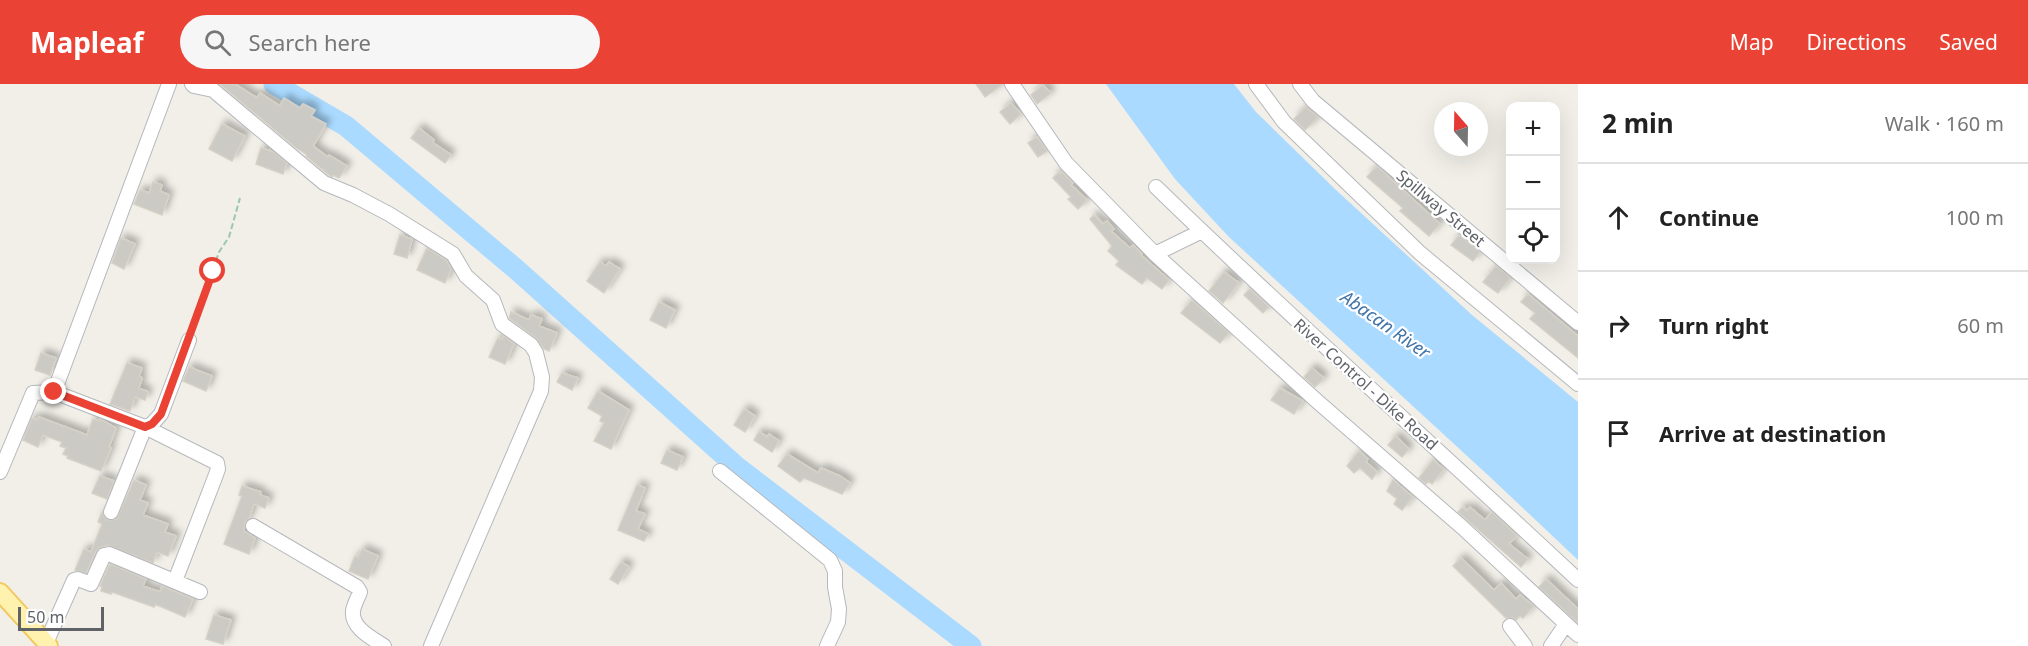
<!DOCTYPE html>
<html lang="en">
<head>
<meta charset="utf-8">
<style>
	:root { --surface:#fff; --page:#f6f6f6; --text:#222; --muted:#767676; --line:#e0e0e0; --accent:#ea4335 }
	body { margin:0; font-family:"Noto Sans",sans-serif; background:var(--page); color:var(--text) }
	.controls { position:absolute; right:18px; top:18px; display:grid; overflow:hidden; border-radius:12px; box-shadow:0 6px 24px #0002 }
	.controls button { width:54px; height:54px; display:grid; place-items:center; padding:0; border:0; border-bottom:2px solid var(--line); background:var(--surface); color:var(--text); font:30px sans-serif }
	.compass { position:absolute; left:1434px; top:18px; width:54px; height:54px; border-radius:50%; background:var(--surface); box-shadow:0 6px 24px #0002; rotate:340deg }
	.scale { position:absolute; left:18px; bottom:15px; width:86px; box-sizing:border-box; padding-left:6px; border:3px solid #5f6368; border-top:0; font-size:16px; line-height:21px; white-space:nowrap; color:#5f6368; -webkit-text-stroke:4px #fff; paint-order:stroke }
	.stop { position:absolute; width:18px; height:18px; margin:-14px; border:4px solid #ea4335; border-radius:50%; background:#fff }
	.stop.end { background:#ea4335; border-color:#fff; box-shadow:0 2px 6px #0008 }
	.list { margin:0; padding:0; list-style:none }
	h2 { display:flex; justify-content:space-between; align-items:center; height:78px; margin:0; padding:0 24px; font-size:26px }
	h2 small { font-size:20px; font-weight:400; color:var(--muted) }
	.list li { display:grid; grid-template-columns:39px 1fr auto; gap:18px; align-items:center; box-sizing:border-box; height:108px; padding:0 24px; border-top:2px solid var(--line) }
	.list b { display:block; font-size:22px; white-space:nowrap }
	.list em { font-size:20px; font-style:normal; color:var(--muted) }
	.icon { flex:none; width:33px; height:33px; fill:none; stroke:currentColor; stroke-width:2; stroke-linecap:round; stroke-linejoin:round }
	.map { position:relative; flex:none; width:1578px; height:562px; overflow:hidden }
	header { display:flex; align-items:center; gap:36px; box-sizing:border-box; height:84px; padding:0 30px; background:var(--accent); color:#fff }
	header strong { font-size:28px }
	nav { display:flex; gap:33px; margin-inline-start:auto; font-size:21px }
	.search { width:420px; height:54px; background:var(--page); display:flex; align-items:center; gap:15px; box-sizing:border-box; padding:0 21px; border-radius:33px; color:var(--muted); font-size:22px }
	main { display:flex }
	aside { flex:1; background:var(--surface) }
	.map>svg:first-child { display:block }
	.water { fill:#aadaff }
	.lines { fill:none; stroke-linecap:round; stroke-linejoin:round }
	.river { stroke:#aadaff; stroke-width:21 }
	.building { fill:#cccac5; stroke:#d6d1c6; stroke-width:1.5; filter:url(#shadow) }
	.minor-casing { stroke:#b5b8bc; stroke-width:16 }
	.major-casing { stroke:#f2c960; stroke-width:20 }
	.path { stroke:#9cc7a9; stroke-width:2; stroke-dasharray:6 3; stroke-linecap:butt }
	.minor { stroke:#fff; stroke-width:14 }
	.major { stroke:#fff2af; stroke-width:16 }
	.route { stroke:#ea4335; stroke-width:8 }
	.labels { text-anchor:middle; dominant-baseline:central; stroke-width:4.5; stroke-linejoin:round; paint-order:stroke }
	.street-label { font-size:16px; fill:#5f6368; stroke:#fff }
	.water-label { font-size:18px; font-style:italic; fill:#4174aa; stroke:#fff }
</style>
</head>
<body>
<header>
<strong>Mapleaf</strong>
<div class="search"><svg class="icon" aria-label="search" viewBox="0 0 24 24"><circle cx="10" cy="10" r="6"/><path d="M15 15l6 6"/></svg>Search here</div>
<nav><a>Map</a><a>Directions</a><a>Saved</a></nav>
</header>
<main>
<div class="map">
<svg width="1578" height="562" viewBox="0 0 1578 562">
	<defs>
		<filter id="shadow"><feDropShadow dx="4.5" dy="-4.5" stdDeviation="3" flood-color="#0004"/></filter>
	</defs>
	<rect width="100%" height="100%" fill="#f1efe8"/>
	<path class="water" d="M1106,0H1234L1256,28L1336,106L1472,231L1578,318V476L1490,393L1229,153L1175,95Z"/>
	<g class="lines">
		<path class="river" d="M274,0L346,42L517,186L737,383L971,562"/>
	</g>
	<path class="building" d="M220,0H235L257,14L260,9L280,22L284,14L300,24L303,20L315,26L311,32L326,40L313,62L328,73L329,71L347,82L339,94L333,91L332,93L329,91L306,72L307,71L295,63Z
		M976,0H1003L985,13Z
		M1043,1L1051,9L1037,20L1031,11Z
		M1011,19L1021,30L1010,40L1000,28Z
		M1306,23L1318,33L1305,46L1294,35Z
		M222,40L245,52L232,77L209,65Z
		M419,44L434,56L432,58L451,71L445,79L411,54Z
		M1037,53L1047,67L1038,73L1028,59Z
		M261,64L270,67V66L287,79L283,90L256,80Z
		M1377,82L1440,140L1429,152L1400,127L1403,124L1367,93Z
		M1059,88L1060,90L1062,88L1073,99L1071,101L1087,116L1078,125L1068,115L1071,113L1053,94Z
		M153,98L162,101L160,107L169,111L162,131L134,120L140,106L149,109Z
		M1094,131L1103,140L1107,137L1114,145L1111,147L1130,164L1133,161L1142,170L1141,171L1169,196L1162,205L1147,194L1142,200L1116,181L1119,177L1108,167L1112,162L1090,135Z
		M400,151L412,155L407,174L394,170Z
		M1459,151L1480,168L1473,177L1451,161Z
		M121,154L135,160L124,185L112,179Z
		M427,164L446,176L451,185L445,199L417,186Z
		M600,178L606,182L609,178L620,185L604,209L587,197Z
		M1496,182L1510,194L1498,209L1483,198Z
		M1224,188L1239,199L1223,219L1209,207Z
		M1250,205L1269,223L1263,229L1244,211Z
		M1528,210L1578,252V274L1530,235L1535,229L1521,218Z
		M1192,216L1229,249L1220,259L1181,229Z
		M659,218L675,226L666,244L650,236Z
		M511,228L529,236L531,231L542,235L539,242L557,249L549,267L544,265L536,254L509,234Z
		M504,252L514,260L505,280L489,273L498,254L502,256Z
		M41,269L56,274L50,291L35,286Z
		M127,279L142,284L139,292L142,294L139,304L148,308L145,316L135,313L130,327L110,320Z
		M189,283L212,292L206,307L183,297Z
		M1312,284L1324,294L1315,303L1304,293Z
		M562,289L578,294L572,306L557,298Z
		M1280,304L1303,317L1294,330L1271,316Z
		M598,307L629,326L611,365L594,357L604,339L600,337L602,332L588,324Z
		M744,325L755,332L745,348L734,341Z
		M39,333L87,351L93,335L99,337L100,335L116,344L109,363L111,364L101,387L67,374L68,372L63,370L66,364L60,362L62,358L43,351L38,363L23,356L32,334L37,336Z
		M759,348L767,353L769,350L779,357L772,368L754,356Z
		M1396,352L1409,365L1402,373L1388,361Z
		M667,366L683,373L677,386L661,379Z
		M1359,367L1368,375L1366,378L1377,388L1372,395L1360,384L1354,389L1347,382Z
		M787,370L818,389L821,384L840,392L850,399L842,410L804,394L800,398L778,382Z
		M1433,376L1444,385L1432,400L1428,397L1426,400L1419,394Z
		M100,392L114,397L107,415L92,409Z
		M134,396L146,401L140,416L148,419L143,431L168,440L165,448L176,452L168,472L157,468L153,479L107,461L99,464L96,467L86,489L75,486L84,465L91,468L102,440L98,438L102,428L104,433L107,436L117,435Z
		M1393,396L1413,413L1402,426L1394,420L1397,415L1387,407Z
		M637,401L645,404L636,427L645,430L638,445L648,450L644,457L618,446Z
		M242,402L261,408L260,411L269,414L265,424L254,420L249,434L245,438L244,447L255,454L249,470L224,460L242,412L239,411Z
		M1463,423L1467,427L1470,423L1485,436L1492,428L1517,452L1509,460L1528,475L1521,483L1458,428Z
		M362,465L378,472L368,495L349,487L355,472L358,474Z
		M1461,474L1494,506L1501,499L1516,515L1520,511L1534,522L1523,534L1520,532L1516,536L1513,534H1506L1453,482Z
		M621,478L629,483L618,500L610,495Z
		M110,480L146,495L143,502L160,508L162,502L193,515L185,533L155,520L154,523L112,508L111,510L101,507L102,503L100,502Z
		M1546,495L1578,525V539L1539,503Z
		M214,531L231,536L223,560L206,555Z"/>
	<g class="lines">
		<defs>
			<path id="minor" d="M192,0L194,2L213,6L324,99L353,111L389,130L453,170L466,192L493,216L502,240L531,261L536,269L542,293L541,307L431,562
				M1012,0L1066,79L1155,170L1318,318L1463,444L1578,551
				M1256,0L1284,38L1420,169L1578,300
				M1300,0L1313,17L1578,239
				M1156,103C1294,237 1438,365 1578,496
				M1155,170L1202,147
				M54,308L169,0
				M720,387L830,476L835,487V503L839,525L838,538L827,562
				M0,388L33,309L54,308L145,343L217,379L218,385L214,396L175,497
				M111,428L145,343L151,341L161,330L189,256
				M253,442L357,503L360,508C358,514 354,520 353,527C351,544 372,554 384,562
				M1510,542L1525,562
				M46,559L74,496L78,495L91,500L104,471L109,470L200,508
				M1551,562L1566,540"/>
			<path id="major" d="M0,508L49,562"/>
		</defs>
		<use href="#minor" class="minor-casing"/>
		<use href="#major" class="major-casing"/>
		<path class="path" d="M192,245L219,168L229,153L240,114"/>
		<use href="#minor" class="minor"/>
		<use href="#major" class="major"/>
	</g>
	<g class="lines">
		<path class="route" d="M54,308L145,343L152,340L161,330L213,187"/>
	</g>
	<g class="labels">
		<g class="street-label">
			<text transform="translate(1441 124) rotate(40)">Spillway Street</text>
			<text transform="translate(1366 300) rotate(42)">River Control - Dike Road</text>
		</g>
		<g class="water-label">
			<text transform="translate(1386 240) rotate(35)">Abacan River</text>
		</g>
	</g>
</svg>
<div class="controls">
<button>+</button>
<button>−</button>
<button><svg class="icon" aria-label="locate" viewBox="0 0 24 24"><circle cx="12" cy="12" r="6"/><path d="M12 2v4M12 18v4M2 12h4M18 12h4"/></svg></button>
</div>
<svg class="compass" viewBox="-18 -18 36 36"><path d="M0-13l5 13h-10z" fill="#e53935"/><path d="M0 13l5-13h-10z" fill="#767676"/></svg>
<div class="scale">50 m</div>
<div class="stop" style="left:213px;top:187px"></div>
<div class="stop end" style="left:54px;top:308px"></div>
</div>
<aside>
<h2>2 min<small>Walk · 160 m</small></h2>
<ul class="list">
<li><svg class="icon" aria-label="ahead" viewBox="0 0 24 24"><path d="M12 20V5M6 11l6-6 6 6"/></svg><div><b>Continue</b></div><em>100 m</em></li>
<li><svg class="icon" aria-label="right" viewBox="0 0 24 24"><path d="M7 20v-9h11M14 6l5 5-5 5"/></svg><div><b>Turn right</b></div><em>60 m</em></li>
<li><svg class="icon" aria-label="arrive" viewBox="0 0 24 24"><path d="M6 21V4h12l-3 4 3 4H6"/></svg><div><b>Arrive at destination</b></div></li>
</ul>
</aside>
</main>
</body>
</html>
